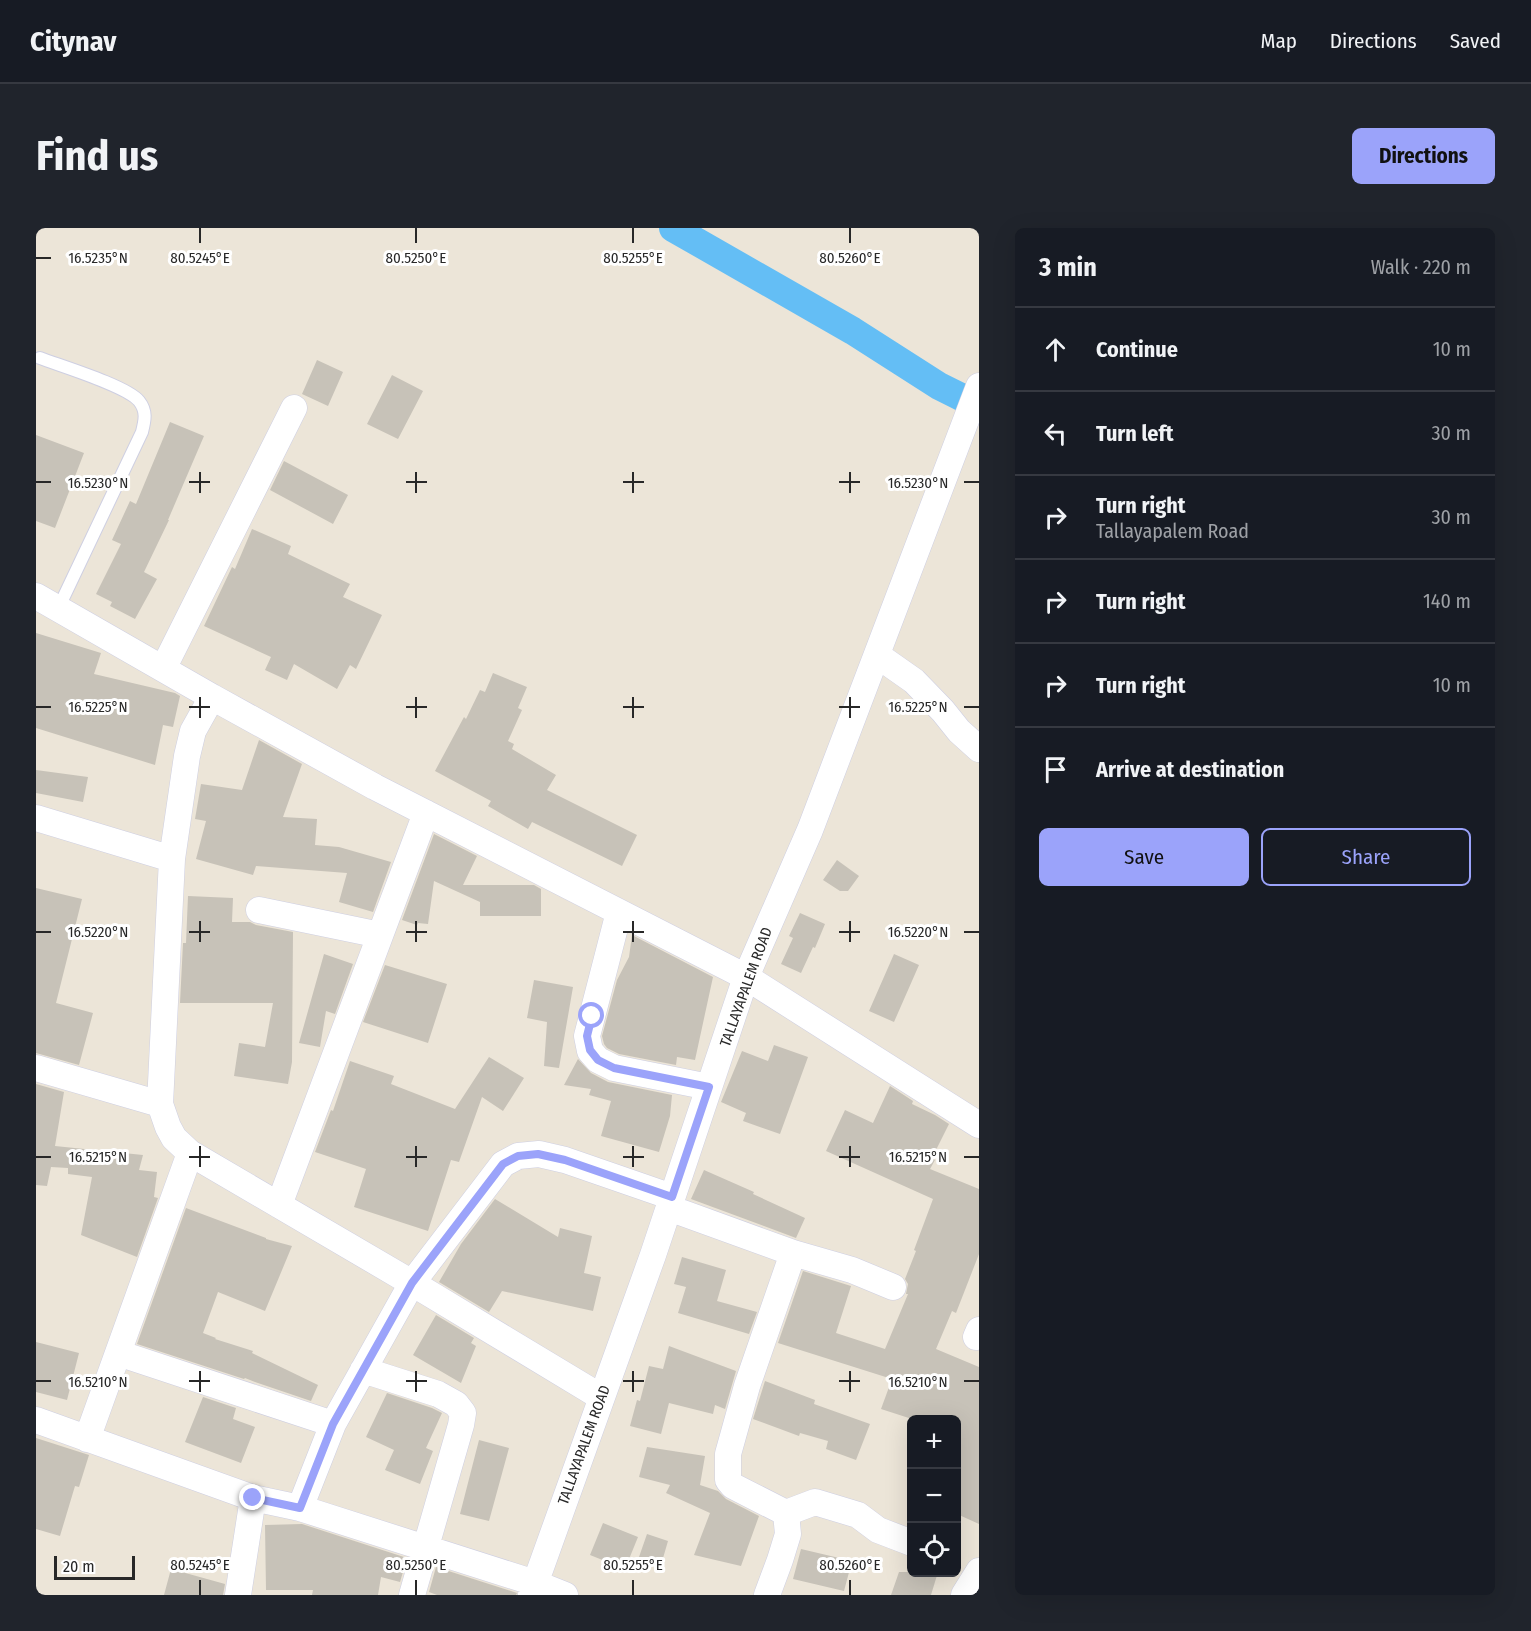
<!DOCTYPE html>
<html lang="en">
<head>
<meta charset="utf-8">
<style>
	:root { --surface:#171b24; --page:#20242c; --text:#f1f3f6; --muted:#9ea1a6; --line:#363941; --accent:#9ba3fa }
	body { margin:0; font-family:"Fira Sans Condensed",sans-serif; background:var(--page); color:var(--text) }
	.controls { position:absolute; right:18px; bottom:18px; display:grid; overflow:hidden; border-radius:9px; box-shadow:0 6px 24px #0002 }
	.controls button { width:54px; height:54px; display:grid; place-items:center; padding:0; border:0; border-bottom:2px solid var(--line); background:var(--surface); color:var(--text); font:30px sans-serif }
	.scale { position:absolute; left:18px; bottom:15px; width:81px; box-sizing:border-box; padding-left:6px; border:3px solid #282828; border-top:0; font-size:16px; line-height:21px; white-space:nowrap; color:#282828; -webkit-text-stroke:4px #fff; paint-order:stroke }
	.stop { position:absolute; width:18px; height:18px; margin:-14px; border:4px solid #9ba3fa; border-radius:50%; background:#fff }
	.stop.end { background:#9ba3fa; border-color:#fff; box-shadow:0 2px 6px #0008 }
	.list { margin:0; padding:0; list-style:none }
	h2 { display:flex; justify-content:space-between; align-items:center; height:78px; margin:0; padding:0 24px; font-size:26px }
	h2 small { font-size:20px; font-weight:400; color:var(--muted) }
	.list li { display:grid; grid-template-columns:39px 1fr auto; gap:18px; align-items:center; box-sizing:border-box; height:84px; padding:0 24px; border-top:2px solid var(--line) }
	.list b { display:block; font-size:22px; white-space:nowrap }
	.list p { margin:0; font-size:20px; white-space:nowrap; color:var(--muted) }
	.list em { font-size:20px; font-style:normal; color:var(--muted) }
	.actions { display:flex; gap:12px; padding:18px 24px }
	.actions a { flex:1; padding:14px 0; border:2px solid var(--accent); border-radius:9px; text-align:center; font-size:21px; color:var(--accent) }
	.actions .main { background:var(--accent); color:#111 }
	.icon { flex:none; width:33px; height:33px; fill:none; stroke:currentColor; stroke-width:2; stroke-linecap:round; stroke-linejoin:round }
	.map { position:relative; flex:none; width:943px; height:1367px; overflow:hidden; border-radius:9px }
	header { display:flex; align-items:center; gap:36px; box-sizing:border-box; height:84px; padding:0 30px; background:var(--surface); border-bottom:2px solid var(--line) }
	header strong { font-size:28px }
	nav { display:flex; gap:33px; margin-inline-start:auto; font-size:21px }
	.intro { display:flex; align-items:center; justify-content:space-between; box-sizing:border-box; height:144px; padding:0 36px }
	h1 { margin:0; font-size:42px }
	.button { padding:15px 27px; border-radius:9px; background:var(--accent); color:#111; font-size:21px; font-weight:700 }
	main { display:flex; gap:36px; padding:0 36px }
	aside { flex:1; background:var(--surface); border-radius:9px; box-shadow:0 6px 24px #0002 }
	.map>svg:first-child { display:block }
	.lines { fill:none; stroke-linecap:round; stroke-linejoin:round }
	.canal { stroke:#64bef5; stroke-width:28 }
	.building { fill:#c7c2b8 }
	.service-casing { stroke:#cecfe2; stroke-width:14 }
	.minor-casing { stroke:#cecfe2; stroke-width:27 }
	.service { stroke:#fff; stroke-width:12 }
	.minor { stroke:#fff; stroke-width:26 }
	.route { stroke:#9ba3fa; stroke-width:8 }
	.ticks { fill:none; stroke:#282828; stroke-width:2 }
	.labels { text-anchor:middle; dominant-baseline:central; stroke-width:6; stroke-linejoin:round; paint-order:stroke }
	.street-label { font-size:15px; fill:#282828; stroke:#fff }
	.ticks-label { font-size:15px; text-anchor:middle; fill:#282828; stroke:#fff; stroke-width:6; stroke-linejoin:round; paint-order:stroke }
</style>
</head>
<body>
<header>
<strong>Citynav</strong>
<nav><a>Map</a><a>Directions</a><a>Saved</a></nav>
</header>
<div class="intro"><h1>Find us</h1><a class="button">Directions</a></div>
<main>
<div class="map">
<svg width="943" height="1367" viewBox="0 0 943 1367">
	<rect width="100%" height="100%" fill="#ece5d8"/>
	<g class="lines">
		<path class="canal" d="M637,0L817,103L903,158L943,178"/>
	</g>
	<path class="building" d="M281,132L307,144L292,178L266,166Z
		M356,147L387,163L362,211L331,196Z
		M134,194L168,208L132,292H133L108,344L121,351L99,391L74,378L76,374L60,366L85,316L76,312L94,273L100,276Z
		M0,207L48,225L19,300L0,293Z
		M248,233L312,267L297,296L234,262Z
		M216,301L255,318L252,326L314,356L307,369L346,387L320,441L314,437L301,461L258,436L251,452L229,442L235,429L168,398L196,339L199,341Z
		M0,405L65,425L58,446L139,465L144,468L137,499L127,497L119,537L0,500Z
		M457,445L491,459L482,480L486,482L472,513L478,516L476,521L520,547L511,562L601,607L586,638L496,594L492,601L452,578L455,573L399,543L428,489L430,491L444,462L449,464Z
		M223,512L266,536L247,589L281,591L279,617L303,619L355,634L337,684L303,674L311,645L220,638L217,647L160,631L170,593L159,591L165,556L206,562Z
		M0,542L52,549L47,574L0,565Z
		M398,606L441,628L427,657H498L505,661V688H444V674L398,653L392,696L382,695L381,697L366,692Z
		M801,632L823,648L812,663H804L787,652Z
		M0,660L46,671L20,775L57,785L43,837L0,825Z
		M152,668L197,670L196,694H214L220,697L257,704L256,834L252,856L198,848L203,815L229,819L237,775H144L147,715H150Z
		M764,685L789,696L779,720L777,719L765,745L745,736L757,710L753,708Z
		M596,707L677,749L659,832L641,829L640,837L583,826L571,820L568,816L566,808L581,752L593,729Z
		M288,726L317,736L299,786L290,783L284,819L263,815Z
		M858,726L883,737L858,794L833,783Z
		M349,737L411,756L392,815L327,794Z
		M498,752L537,759L523,840L508,838L511,794L491,790Z
		M738,817L772,829L744,906L707,893L710,885L685,874L706,823L732,833Z
		M453,829L488,850L467,883L446,869L423,934L415,932L392,1003L318,979L330,941L279,924L295,882L297,883L314,833L358,848L355,856L419,881Z
		M542,831L555,845L572,854L636,867L634,888L623,924L565,908L575,873L553,867L555,861L528,857Z
		M0,856L28,864L19,918L107,927L103,942L121,944L118,969L122,970L101,1029L45,1007L56,949L32,946V940L15,939L11,958L0,957Z
		M854,858L877,873L876,876L899,887L913,896L896,930L899,932L894,941L943,961V1026L920,1085L916,1083L900,1121L943,1139V1296L921,1286V1191H876L845,1181L856,1151L742,1115L767,1043L815,1058L800,1105L849,1121L872,1066H870L872,1056L869,1051L880,1023L878,1022L897,971L790,923L809,882L837,895Z
		M668,942L718,964L717,966L769,990L760,1010L655,971Z
		M459,971L522,1009L524,1000L556,1008L548,1045L565,1049L557,1083L466,1063L453,1084L403,1054L425,1016Z
		M150,980L230,1010V1011L256,1018L229,1083L182,1064L167,1105L180,1110L179,1111L217,1123L216,1125L282,1157L275,1173L219,1154L209,1150L208,1151L101,1116Z
		M646,1029L690,1042L681,1073L721,1084L713,1106L642,1085L650,1059L638,1056Z
		M400,1087L438,1110L435,1115L440,1118L425,1155L377,1127Z
		M0,1114L43,1125L31,1172L0,1164Z
		M633,1118L700,1143L689,1181L679,1177L677,1186L633,1175L625,1206L594,1198L601,1172L604,1173L613,1138L627,1141Z
		M729,1153L779,1172L778,1176L834,1196L820,1232L790,1221L792,1213L764,1205L763,1208L717,1191Z
		M351,1165L396,1180L406,1185L390,1220L397,1223L384,1256L349,1242L358,1222L330,1209Z
		M167,1169L200,1180L197,1191L219,1199L205,1235L149,1214Z
		M0,1210L53,1227L43,1259L39,1258L24,1308L0,1301Z
		M443,1212L473,1220L453,1293L424,1286Z
		M611,1219L669,1228L664,1257L682,1263L690,1271L723,1288L705,1338L658,1327L674,1285L630,1265L634,1257L603,1249Z
		M567,1295L602,1309L589,1341L554,1327Z
		M266,1296L371,1330L364,1354L345,1349L342,1367H276L277,1362H230L229,1297Z
		M611,1306L632,1313L625,1337L603,1329Z
		M765,1321L816,1333L808,1363L757,1351Z
		M400,1339L481,1365L480,1367H401L393,1364Z
		M135,1341L189,1356L187,1367H128Z
		M863,1344H902L895,1367H855Z"/>
	<g class="lines">
		<defs>
			<path id="service" d="M4,130C25,138 91,158 103,173C111,183 109,192 106,204L22,381"/>
			<path id="minor" d="M0,368L176,469
				M841,427L878,453L907,483L923,503L943,521
				M127,441L258,180
				M0,590L136,631
				M223,682L344,707
				M583,684L551,808L554,823L562,832L578,840L673,859
				M0,840L124,876
				M243,977L390,585
				M633,980L757,1025L816,1042L857,1059
				M940,1109L943,1102
				M82,1125L297,1196
				M327,1142L402,1166L420,1176L427,1185L425,1197L376,1367
				M565,1169L376,1055L154,925L138,910L132,899L124,876L136,631L151,528L157,503L176,469L339,559L710,749L943,897
				M0,1192L217,1270L264,1280L499,1355L529,1367
				M51,1211L154,925
				M264,1280L297,1196L376,1055L467,936L482,928L503,926L529,932L636,969
				M750,1285L779,1274L822,1287L842,1302L876,1315
				M202,1367L217,1270
				M495,1367L617,1027L710,749L774,602L943,158
				M731,1367L744,1332L752,1306L750,1285L697,1258L692,1252V1226L711,1158L757,1025
				M928,1367L943,1343"/>
		</defs>
		<use href="#service" class="service-casing"/>
		<use href="#minor" class="minor-casing"/>
		<use href="#service" class="service"/>
		<use href="#minor" class="minor"/>
	</g>
	<g class="lines">
		<path class="route" d="M217,1270L264,1280L297,1196L376,1055L467,936L482,928L502,926L529,932L636,969L673,859L578,840L562,832L554,822L551,808L556,788"/>
	</g>
	<path class="ticks" d="M164,0V15M380,0V15M597,0V15M814,0V15M0,30H15M164,244V265M380,244V265M597,244V265M814,244V265M0,254H15M153,254H174M370,254H391M587,254H608M803,254H824M928,254H943M164,469V490M380,469V490M597,469V490M814,469V490M0,479H15M153,479H174M370,479H391M587,479H608M803,479H824M928,479H943M164,693V714M380,693V714M597,693V714M814,693V714M0,704H15M153,704H174M370,704H391M587,704H608M803,704H824M928,704H943M164,918V939M380,918V939M597,918V939M814,918V939M0,929H15M153,929H174M370,929H391M587,929H608M803,929H824M928,929H943M164,1143V1164M380,1143V1164M597,1143V1164M814,1143V1164M0,1153H15M153,1153H174M370,1153H391M587,1153H608M803,1153H824M928,1153H943M164,1352V1367M380,1352V1367M597,1352V1367M814,1352V1367"/>
	<g class="labels">
		<g class="street-label">
			<text transform="translate(710 759) rotate(-70)">TALLAYAPALEM ROAD</text>
			<text transform="translate(548 1217) rotate(-70)">TALLAYAPALEM ROAD</text>
		</g>
	</g>
	<g class="ticks-label">
		<text x="62" y="35">16.5235°N</text>
		<text x="164" y="35">80.5245°E</text>
		<text x="380" y="35">80.5250°E</text>
		<text x="597" y="35">80.5255°E</text>
		<text x="814" y="35">80.5260°E</text>
		<text x="62" y="260">16.5230°N</text>
		<text x="882" y="260">16.5230°N</text>
		<text x="62" y="484">16.5225°N</text>
		<text x="882" y="484">16.5225°N</text>
		<text x="62" y="709">16.5220°N</text>
		<text x="882" y="709">16.5220°N</text>
		<text x="62" y="934">16.5215°N</text>
		<text x="882" y="934">16.5215°N</text>
		<text x="62" y="1159">16.5210°N</text>
		<text x="882" y="1159">16.5210°N</text>
		<text x="164" y="1342">80.5245°E</text>
		<text x="380" y="1342">80.5250°E</text>
		<text x="597" y="1342">80.5255°E</text>
		<text x="814" y="1342">80.5260°E</text>
	</g>
</svg>
<div class="controls">
<button>+</button>
<button>−</button>
<button><svg class="icon" aria-label="locate" viewBox="0 0 24 24"><circle cx="12" cy="12" r="6"/><path d="M12 2v4M12 18v4M2 12h4M18 12h4"/></svg></button>
</div>
<div class="scale">20 m</div>
<div class="stop" style="left:556px;top:788px"></div>
<div class="stop end" style="left:217px;top:1270px"></div>
</div>
<aside>
<h2>3 min<small>Walk · 220 m</small></h2>
<ul class="list">
<li><svg class="icon" aria-label="ahead" viewBox="0 0 24 24"><path d="M12 20V5M6 11l6-6 6 6"/></svg><div><b>Continue</b></div><em>10 m</em></li>
<li><svg class="icon" aria-label="left" viewBox="0 0 24 24"><path d="M17 20v-9H6M10 6l-5 5 5 5"/></svg><div><b>Turn left</b></div><em>30 m</em></li>
<li><svg class="icon" aria-label="right" viewBox="0 0 24 24"><path d="M7 20v-9h11M14 6l5 5-5 5"/></svg><div><b>Turn right</b><p>Tallayapalem Road</p></div><em>30 m</em></li>
<li><svg class="icon" aria-label="right" viewBox="0 0 24 24"><path d="M7 20v-9h11M14 6l5 5-5 5"/></svg><div><b>Turn right</b></div><em>140 m</em></li>
<li><svg class="icon" aria-label="right" viewBox="0 0 24 24"><path d="M7 20v-9h11M14 6l5 5-5 5"/></svg><div><b>Turn right</b></div><em>10 m</em></li>
<li><svg class="icon" aria-label="arrive" viewBox="0 0 24 24"><path d="M6 21V4h12l-3 4 3 4H6"/></svg><div><b>Arrive at destination</b></div></li>
</ul>
<div class="actions"><a class="main">Save</a><a>Share</a></div>
</aside>
</main>
</body>
</html>
